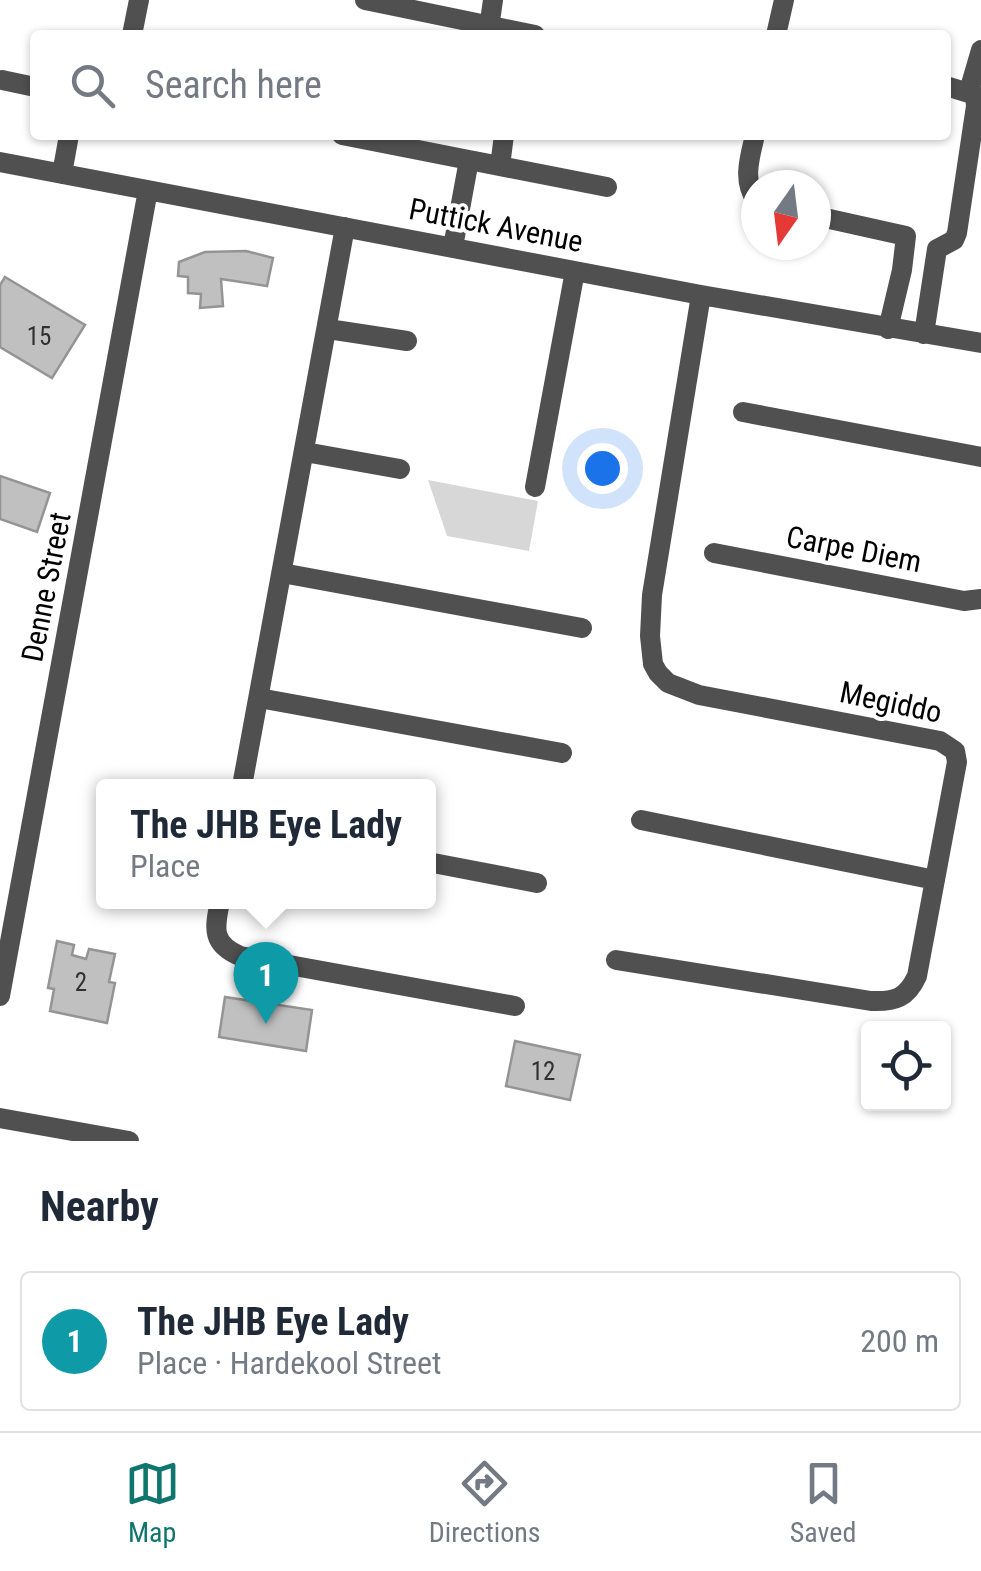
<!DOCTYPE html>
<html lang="en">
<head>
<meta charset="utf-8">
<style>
	:root { --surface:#fff; --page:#f6f6f7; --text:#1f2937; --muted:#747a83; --line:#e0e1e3; --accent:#0f766e }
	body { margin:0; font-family:"Roboto Condensed",sans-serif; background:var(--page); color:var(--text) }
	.controls { position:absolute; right:30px; bottom:30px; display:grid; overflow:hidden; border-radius:10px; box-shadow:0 2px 8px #0004 }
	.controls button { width:90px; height:90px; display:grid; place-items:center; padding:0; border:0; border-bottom:2px solid var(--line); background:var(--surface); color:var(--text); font:50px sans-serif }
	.compass { position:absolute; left:741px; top:170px; width:90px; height:90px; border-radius:50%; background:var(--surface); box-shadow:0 2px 8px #0004; rotate:194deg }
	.you { position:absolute; left:602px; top:468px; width:35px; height:35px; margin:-25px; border:8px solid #fff; border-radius:50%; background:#1a73e8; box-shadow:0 0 0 15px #1a73e833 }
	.badge { display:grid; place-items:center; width:65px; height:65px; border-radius:50%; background:var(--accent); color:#fff; font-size:32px; font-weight:700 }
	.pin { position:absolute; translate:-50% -82px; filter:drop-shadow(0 2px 5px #0008) }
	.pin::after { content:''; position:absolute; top:52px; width:35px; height:30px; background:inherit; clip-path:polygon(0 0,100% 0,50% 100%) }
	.popup { position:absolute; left:96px; top:779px; width:340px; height:130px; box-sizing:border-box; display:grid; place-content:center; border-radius:10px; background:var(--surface); filter:drop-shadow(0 2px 8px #0005); font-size:32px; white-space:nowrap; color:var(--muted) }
	.popup b { font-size:38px; color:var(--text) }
	.popup::after { content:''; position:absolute; left:50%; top:100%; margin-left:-20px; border:20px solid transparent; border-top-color:var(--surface) }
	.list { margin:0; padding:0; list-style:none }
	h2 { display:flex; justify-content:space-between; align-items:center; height:130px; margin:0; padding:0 40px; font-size:42px }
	h2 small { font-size:32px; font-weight:400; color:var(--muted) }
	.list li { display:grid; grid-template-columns:65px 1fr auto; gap:30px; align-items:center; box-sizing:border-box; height:140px; margin:0 20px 20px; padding:0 20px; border:2px solid var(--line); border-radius:10px }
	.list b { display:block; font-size:38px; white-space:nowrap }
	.list p { margin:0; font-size:32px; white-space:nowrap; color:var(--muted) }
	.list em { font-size:32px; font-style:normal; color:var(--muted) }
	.icon { flex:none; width:55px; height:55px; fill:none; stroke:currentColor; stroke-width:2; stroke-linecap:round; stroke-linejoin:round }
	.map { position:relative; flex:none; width:981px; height:1141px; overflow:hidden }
	.search { position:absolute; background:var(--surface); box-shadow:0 2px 8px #0004; left:30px; right:30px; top:30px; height:110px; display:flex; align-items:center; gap:25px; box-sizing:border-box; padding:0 35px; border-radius:10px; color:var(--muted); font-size:38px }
	.sheet { height:290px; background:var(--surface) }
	nav { display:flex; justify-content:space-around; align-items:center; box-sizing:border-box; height:140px; border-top:2px solid var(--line); background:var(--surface); font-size:28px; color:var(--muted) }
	nav a { display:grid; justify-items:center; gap:5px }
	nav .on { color:var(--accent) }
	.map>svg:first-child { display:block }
	.green { fill:#d7d7d7 }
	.building { fill:#c0c0c0; stroke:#949494; stroke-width:2.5 }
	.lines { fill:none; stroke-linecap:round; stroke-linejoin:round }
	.minor { stroke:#505050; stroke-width:20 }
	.labels { text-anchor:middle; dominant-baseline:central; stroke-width:8; stroke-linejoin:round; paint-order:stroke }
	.number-label { font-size:25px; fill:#303030 }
	.street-label { font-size:30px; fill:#000; stroke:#fff }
</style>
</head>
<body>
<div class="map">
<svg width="981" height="1141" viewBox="0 0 981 1141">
	<rect width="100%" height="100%" fill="#fff"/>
	<path class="green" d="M428,480L538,501L529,551L447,536Z"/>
	<path class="building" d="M246,251L273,258L267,286L221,279L223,306L200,308L201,294L188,293V277L178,276L179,262L205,252Z
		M5,277L85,325L52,378L0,347V285Z
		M0,476L50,493L37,532L0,519Z
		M57,941L74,945L72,955L86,959L89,949L115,954L109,982L115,983L107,1023L50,1011L54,989L48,988Z
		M225,997L312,1010L306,1051L219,1037Z
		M515,1041L580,1055L570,1100L506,1086Z"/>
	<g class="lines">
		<path class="minor" d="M365,0L535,35
			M132,35L139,0
			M488,35L493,0
			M776,35L784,0
			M2,80L35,87
			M969,91L981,50
			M342,135L469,160L453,247
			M755,135C750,157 742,180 756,200
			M469,160L607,187
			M0,162L701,295L981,343
			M500,166L504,135
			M62,174L69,135
			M816,216L906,236L902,270L888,329
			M328,329L407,341
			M924,334L937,249L954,240L957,233L976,106L975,95L946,86
			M743,412L981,457
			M305,452L400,469
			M535,487L575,271
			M714,553L964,601L981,599
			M282,573L582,628
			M259,698L562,753
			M242,786L345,227
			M641,820L935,880
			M428,862L537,883
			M220,902C214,929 212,944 240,956L515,1006
			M616,960L871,1001C895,1002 907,998 917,976L957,762L955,751L940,741L699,695L668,683L658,673L653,664L650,636L652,595L701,295
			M0,996L148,190
			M0,1118L129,1141"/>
	</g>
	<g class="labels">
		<g class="number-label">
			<text x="39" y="336">15</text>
			<text x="81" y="982">2</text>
			<text x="543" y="1071">12</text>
		</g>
		<g class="street-label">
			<text transform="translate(496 225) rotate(11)">Puttick Avenue</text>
			<text transform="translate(854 549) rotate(11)">Carpe Diem</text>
			<text transform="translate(46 587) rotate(-79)">Denne Street</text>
			<text transform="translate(891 702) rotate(12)">Megiddo</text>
		</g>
	</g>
</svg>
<div class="controls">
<button><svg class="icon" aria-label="locate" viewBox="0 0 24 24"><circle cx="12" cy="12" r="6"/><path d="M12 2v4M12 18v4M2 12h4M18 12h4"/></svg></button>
</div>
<svg class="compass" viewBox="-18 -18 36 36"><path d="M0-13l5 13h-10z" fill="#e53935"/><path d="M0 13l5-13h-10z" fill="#747a83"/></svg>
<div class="you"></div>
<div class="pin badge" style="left:266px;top:1024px;background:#0f9aa8">1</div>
<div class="popup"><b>The JHB Eye Lady</b>Place</div>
<div class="search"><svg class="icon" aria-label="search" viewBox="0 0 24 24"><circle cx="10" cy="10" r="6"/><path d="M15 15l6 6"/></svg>Search here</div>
</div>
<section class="sheet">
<h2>Nearby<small></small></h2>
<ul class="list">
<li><span class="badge" style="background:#0f9aa8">1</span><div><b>The JHB Eye Lady</b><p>Place · Hardekool Street</p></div><em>200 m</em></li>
</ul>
</section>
<nav>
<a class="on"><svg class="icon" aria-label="map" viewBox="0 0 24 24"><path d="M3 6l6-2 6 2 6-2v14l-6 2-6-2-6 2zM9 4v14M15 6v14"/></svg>Map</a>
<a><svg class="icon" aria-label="directions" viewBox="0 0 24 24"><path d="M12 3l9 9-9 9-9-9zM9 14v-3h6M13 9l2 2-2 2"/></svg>Directions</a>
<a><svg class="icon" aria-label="saved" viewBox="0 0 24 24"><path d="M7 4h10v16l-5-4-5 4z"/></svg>Saved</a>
</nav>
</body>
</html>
